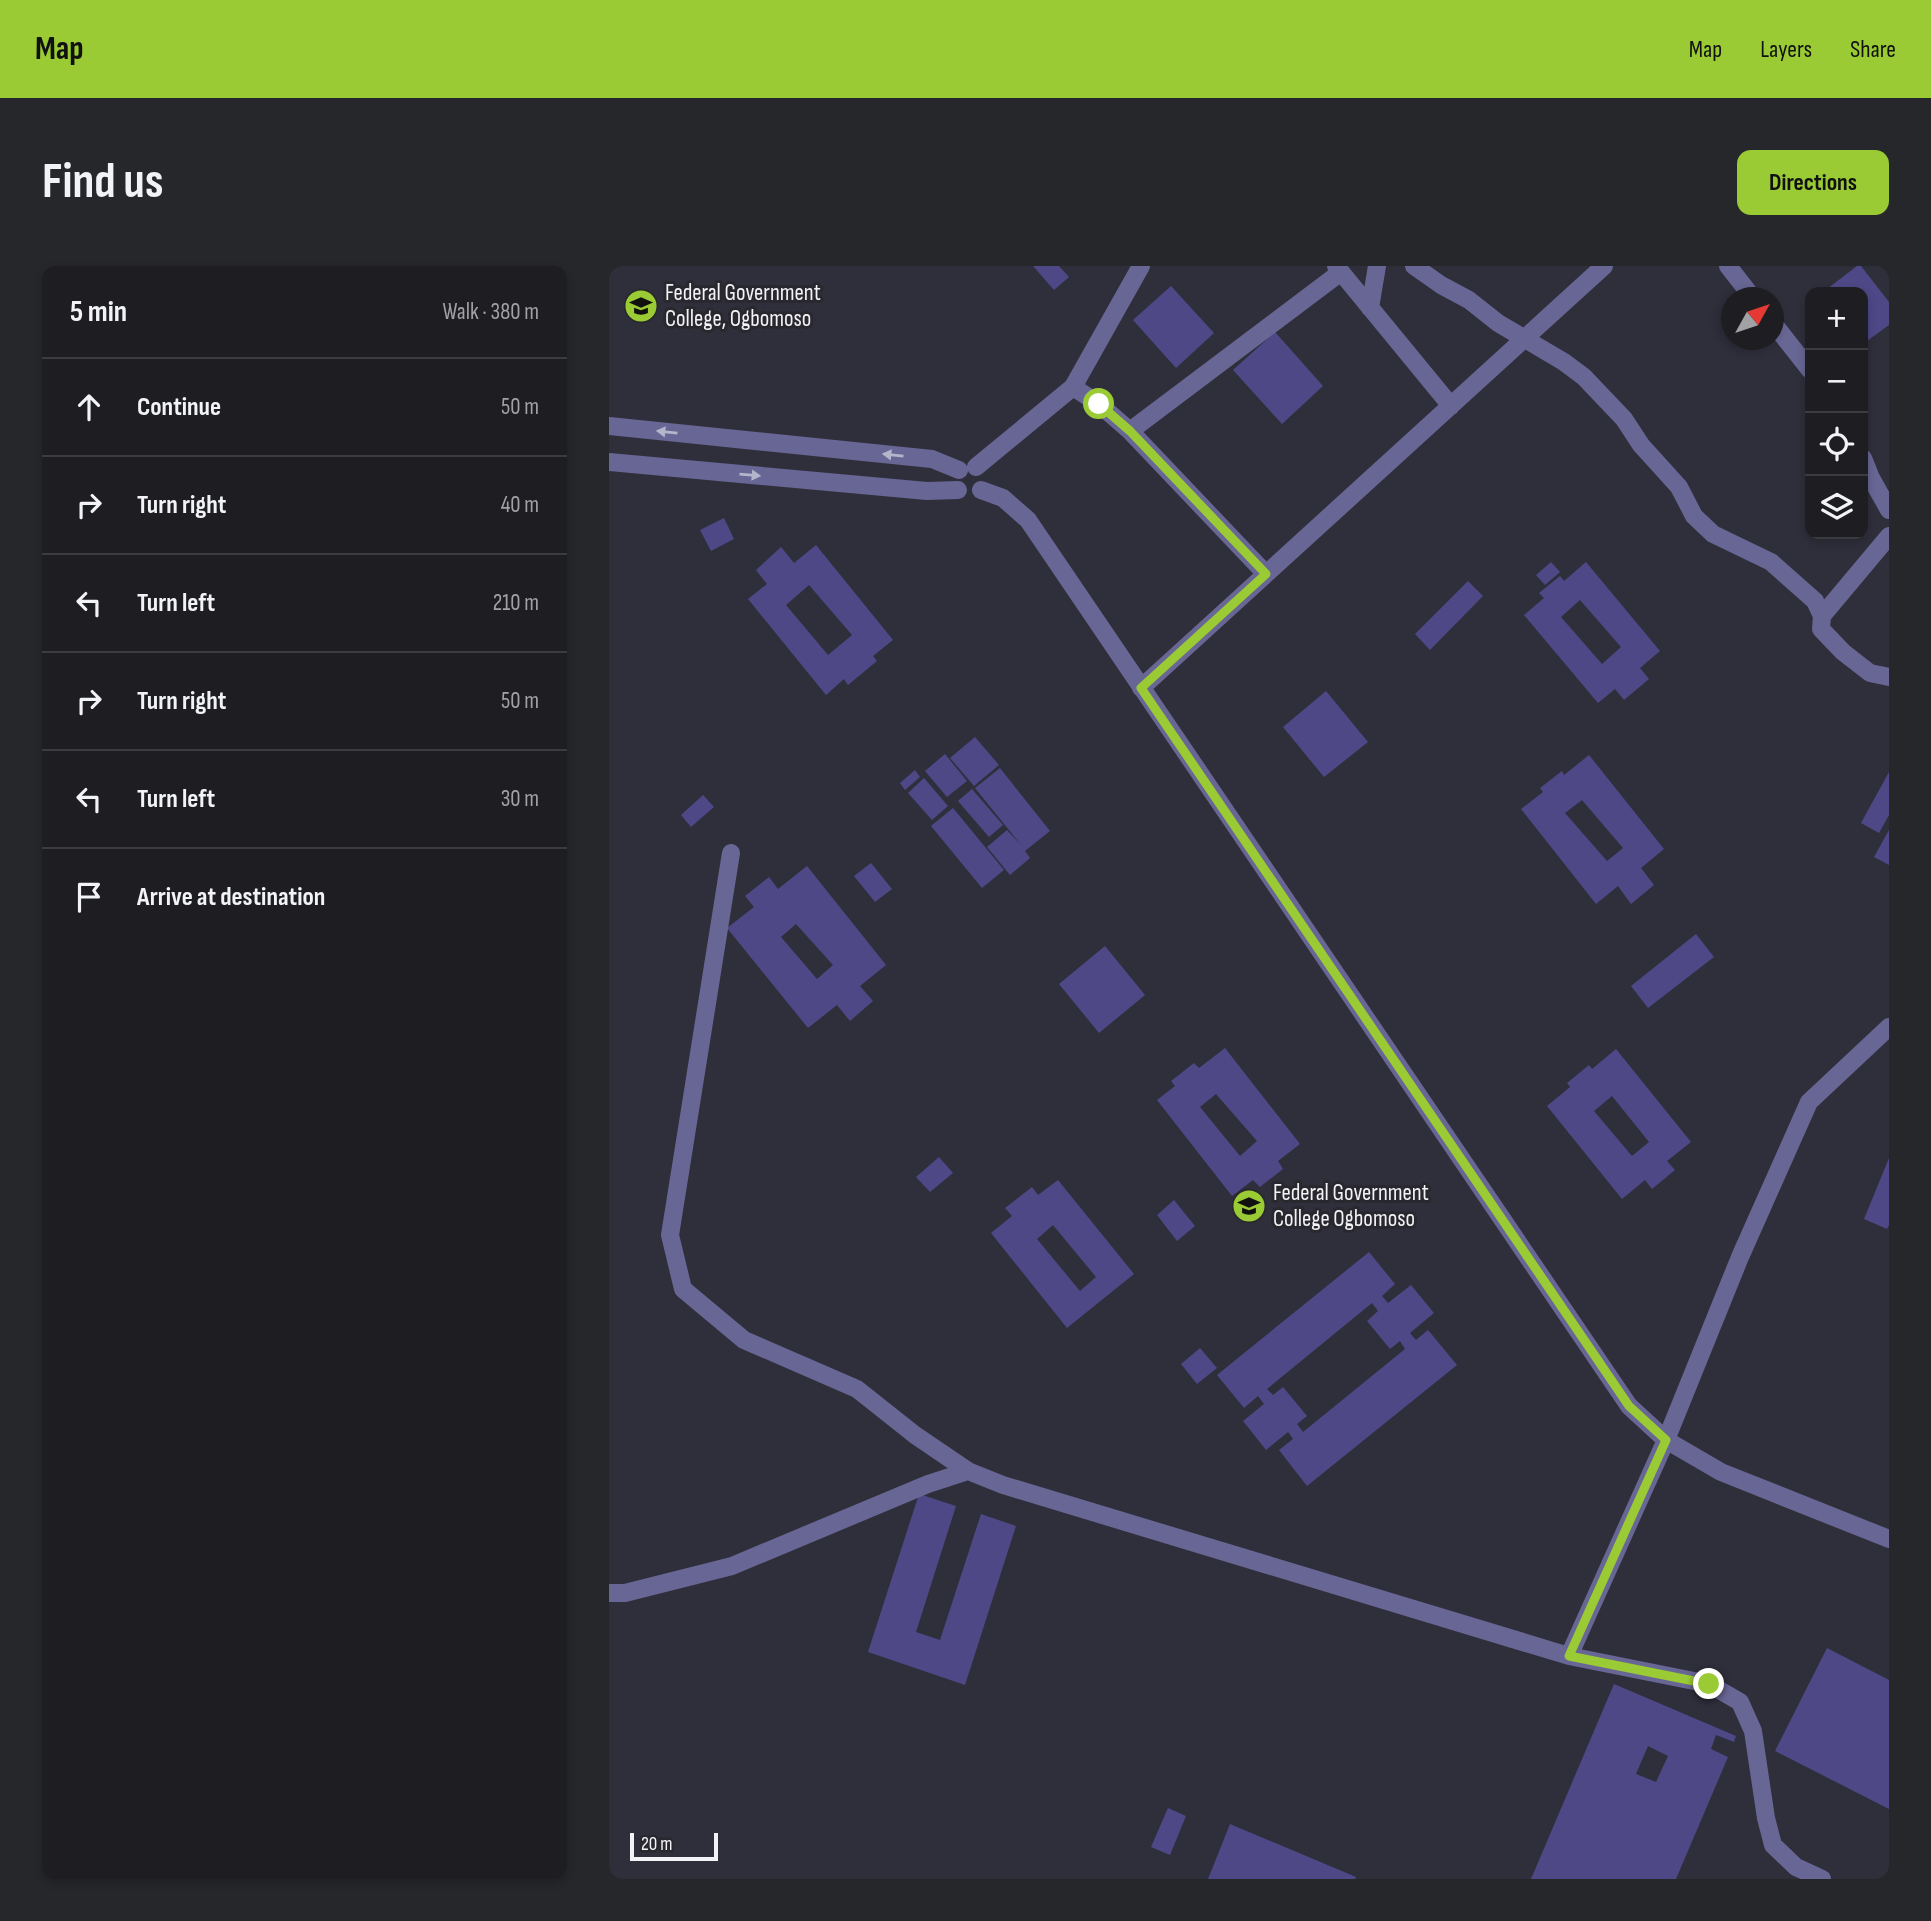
<!DOCTYPE html>
<html lang="en">
<head>
<meta charset="utf-8">
<style>
	:root { --surface:#1e1e22; --page:#26272a; --text:#f1f3f6; --muted:#a1a2a5; --line:#3c3c40; --accent:#9acb34 }
	body { margin:0; font-family:"Sofia Sans Condensed",sans-serif; background:var(--page); color:var(--text) }
	.controls { position:absolute; right:21px; top:21px; display:grid; overflow:hidden; border-radius:14px; box-shadow:0 4px 10px #0003 }
	.controls button { width:63px; height:63px; display:grid; place-items:center; padding:0; border:0; border-bottom:2px solid var(--line); background:var(--surface); color:var(--text); font:35px sans-serif }
	.compass { position:absolute; left:1112px; top:21px; width:63px; height:63px; border-radius:50%; background:var(--surface); box-shadow:0 4px 10px #0003; rotate:50deg }
	.scale { position:absolute; left:21px; bottom:18px; width:88px; box-sizing:border-box; padding-left:7px; border:4px solid #f3f3f7; border-top:0; font-size:19px; line-height:24px; white-space:nowrap; color:#f3f3f7; -webkit-text-stroke:5px #28282e; paint-order:stroke }
	.stop { position:absolute; width:21px; height:21px; margin:-16px; border:5px solid #9acb34; border-radius:50%; background:#fff }
	.stop.end { background:#9acb34; border-color:#fff; box-shadow:0 2px 7px #0008 }
	.list { margin:0; padding:0; list-style:none }
	h2 { display:flex; justify-content:space-between; align-items:center; height:91px; margin:0; padding:0 28px; font-size:30px }
	h2 small { font-size:23px; font-weight:400; color:var(--muted) }
	.list li { display:grid; grid-template-columns:46px 1fr auto; gap:21px; align-items:center; box-sizing:border-box; height:98px; padding:0 28px; border-top:2px solid var(--line) }
	.list b { display:block; font-size:26px; white-space:nowrap }
	.list em { font-size:23px; font-style:normal; color:var(--muted) }
	.icon { flex:none; width:38px; height:38px; fill:none; stroke:currentColor; stroke-width:2; stroke-linecap:round; stroke-linejoin:round }
	.map { position:relative; flex:none; width:1280px; height:1613px; overflow:hidden; border-radius:14px }
	header { display:flex; align-items:center; gap:42px; box-sizing:border-box; height:98px; padding:0 35px; background:var(--accent); color:#111 }
	header strong { font-size:33px }
	nav { display:flex; gap:38px; margin-inline-start:auto; font-size:24px }
	.intro { display:flex; align-items:center; justify-content:space-between; box-sizing:border-box; height:168px; padding:0 42px }
	h1 { margin:0; font-size:49px }
	.button { padding:18px 32px; border-radius:14px; background:var(--accent); color:#111; font-size:24px; font-weight:700 }
	main { display:flex; gap:42px; padding:0 42px }
	aside { flex:1; background:var(--surface); border-radius:14px; box-shadow:0 4px 10px #0003 }
	.map>svg:first-child { display:block }
	.built { fill:#2f2f3c; fill-rule:evenodd }
	.building { fill:#4e4887; fill-rule:evenodd }
	.lines { fill:none; stroke-linecap:round; stroke-linejoin:round }
	.minor { stroke:#686694; stroke-width:18 }
	.oneway { fill:#b4b4ca }
	.route { stroke:#9acb34; stroke-width:9 }
	.labels { text-anchor:middle; dominant-baseline:central; stroke-width:6; stroke-linejoin:round; paint-order:stroke }
	.poi-label { font-size:23px; fill:#f3f3f7; stroke:#28282e; text-anchor:start }
</style>
</head>
<body>
<header>
<strong>Map</strong>
<nav><a>Map</a><a>Layers</a><a>Share</a></nav>
</header>
<div class="intro"><h1>Find us</h1><a class="button">Directions</a></div>
<main>
<aside>
<h2>5 min<small>Walk · 380 m</small></h2>
<ul class="list">
<li><svg class="icon" aria-label="ahead" viewBox="0 0 24 24"><path d="M12 20V5M6 11l6-6 6 6"/></svg><div><b>Continue</b></div><em>50 m</em></li>
<li><svg class="icon" aria-label="right" viewBox="0 0 24 24"><path d="M7 20v-9h11M14 6l5 5-5 5"/></svg><div><b>Turn right</b></div><em>40 m</em></li>
<li><svg class="icon" aria-label="left" viewBox="0 0 24 24"><path d="M17 20v-9H6M10 6l-5 5 5 5"/></svg><div><b>Turn left</b></div><em>210 m</em></li>
<li><svg class="icon" aria-label="right" viewBox="0 0 24 24"><path d="M7 20v-9h11M14 6l5 5-5 5"/></svg><div><b>Turn right</b></div><em>50 m</em></li>
<li><svg class="icon" aria-label="left" viewBox="0 0 24 24"><path d="M17 20v-9H6M10 6l-5 5 5 5"/></svg><div><b>Turn left</b></div><em>30 m</em></li>
<li><svg class="icon" aria-label="arrive" viewBox="0 0 24 24"><path d="M6 21V4h12l-3 4 3 4H6"/></svg><div><b>Arrive at destination</b></div></li>
</ul>
</aside>
<div class="map">
<svg width="1280" height="1613" viewBox="0 0 1280 1613">
	<rect width="100%" height="100%" fill="#28282e"/>
	<path class="built" d="M0,0H1280V1613H0ZM1201,26H1254V268H1201ZM1122,32H1164V74H1122Z"/>
	<path class="building" d="M424,0H450L460,11L445,24Z
		M1248,0H1252L1280,36V59L1254,78V26H1214Z
		M562,20L605,67L567,102L524,54Z
		M666,66L714,120L673,158L624,104Z
		M115,252L125,273L102,285L91,264Z
		M207,279L284,374L264,390L268,395L239,419L235,413L217,429L139,333L158,318L147,304L172,281L185,297ZM200,319L243,369L219,389L177,339Z
		M942,296L951,306L936,319L927,309Z
		M977,296L1051,385L1031,402L1040,413L1015,434L1006,423L989,437L915,349L935,332L930,327L951,310L955,315ZM971,334L1012,381L993,398L952,351Z
		M859,315L874,330L821,384L806,368Z
		M717,425L759,476L715,511L674,461Z
		M366,471L390,499L365,520L341,492Z
		M336,488L358,515L338,531L316,505Z
		M980,489L1055,583L1032,602L1045,619L1022,638L1009,620L987,638L912,543L934,526L931,522L953,505L955,509ZM973,534L1014,582L998,595L956,547Z
		M391,502L441,565L416,585L421,592L401,609L378,581L398,564L412,579L366,522Z
		M306,504L311,511L296,524L291,517Z
		M1280,506V549L1270,567L1252,557Z
		M315,512L339,540L323,554L299,527Z
		M363,523L394,559L380,571L349,535Z
		M94,529L105,541L82,561L72,549Z
		M344,542L395,604L373,622L322,560Z
		M1280,564V599L1265,591Z
		M262,597L283,623L266,636L245,610Z
		M198,600L277,699L251,720L264,735L241,755L228,739L199,762L118,662L145,641L136,630L160,611L169,623ZM187,658L224,699L208,713L172,671Z
		M1087,668L1105,691L1039,742L1022,720Z
		M496,680L536,729L490,767L450,718Z
		M616,782L691,878L669,895L674,903L651,921L644,914L623,930L548,834L566,820L562,815L585,797L590,802ZM607,828L648,875L631,890L591,841Z
		M1007,783L1082,876L1058,895L1066,904L1043,923L1036,914L1013,933L938,840L961,821L958,817L980,799L983,803ZM1003,830L1040,876L1023,890L985,845Z
		M330,891L344,907L321,926L307,911Z
		M1280,892V959L1278,963L1255,953Z
		M449,914L525,1008L458,1062L382,967L403,950L396,942L423,921L429,929ZM444,959L487,1011L471,1025L428,973Z
		M565,934L586,960L568,975L548,949Z
		M760,986L786,1018L773,1030L779,1037L802,1019L825,1047L801,1067L807,1074L819,1064L848,1099L698,1220L670,1184L684,1173L679,1166L657,1184L634,1155L655,1138L649,1130L635,1142L608,1109ZM763,1037L769,1045L758,1055L781,1083L791,1075L796,1083L694,1166L688,1158L698,1150L674,1121L664,1129L658,1123Z
		M591,1082L608,1102L588,1118L572,1098Z
		M310,1228L347,1240L307,1366L331,1374L372,1248L407,1260L356,1419L259,1386Z
		M1218,1382L1280,1414V1543L1166,1485Z
		M1005,1418L1127,1470L1125,1476L1107,1469L1102,1483L1119,1491L1067,1613H922ZM1039,1480L1059,1490L1047,1516L1027,1508Z
		M559,1542L577,1550L561,1589L542,1581Z
		M621,1558L747,1611L746,1613H599Z"/>
	<g class="lines">
		<path class="minor" d="M727,0L842,140
			M805,0L832,19L860,34L889,57L955,96L975,111L1015,153L1032,179L1070,221L1085,250L1104,268L1162,296L1206,335L1213,350
			M1119,0L1144,32
			M761,42L768,0
			M1164,57L1201,104
			M464,121L532,0
			M0,160L323,193L350,204
			M521,165L732,6
			M1254,192L1262,212L1280,244
			M0,196L318,225L349,224
			M367,201L464,121L490,138L521,165L657,308
			M372,224L394,232L419,254L1020,1140L1057,1174L1112,1206L1280,1273
			M1280,270L1213,350L1212,363L1234,386L1261,407L1280,411
			M532,422L995,0
			M122,587L61,969L74,1023L135,1074L248,1123L306,1169L359,1205
			M0,1327H16L123,1300L319,1218L359,1205L394,1219L960,1390L1100,1418L1131,1436L1144,1465L1157,1552L1164,1579L1187,1601L1213,1613
			M960,1390L1057,1174L1131,991L1200,836L1280,761"/>
	</g>
	<defs><path id="oneway-solid" d="M-6-.8H1V-3.2L6.5 0L1 3.2V.8H-6Z" transform="scale(1.75)"/></defs>
	<g class="oneway">
		<use href="#oneway-solid" transform="translate(58 166) rotate(-174)"/>
		<use href="#oneway-solid" transform="translate(284 189) rotate(-174)"/>
		<use href="#oneway-solid" transform="translate(141 209) rotate(5)"/>
	</g>
	<g class="lines">
		<path class="route" d="M490,138L521,165L657,308L532,422L1020,1140L1057,1174L960,1390L1100,1418"/>
	</g>
	<defs>
		<symbol id="university-disc" viewBox="-11 -11 22 22"><circle r="9.5" fill="#9acb34" stroke="#28282e"/><path d="M0-5L7-2L0 1L-7-2ZM-4 1L0 2.5L4 1V4Q0 6-4 4Z" fill="#111"/></symbol>
	</defs>
	<g fill-rule="evenodd">
		<use href="#university-disc" x="13" y="21" width="38" height="38"/>
		<use href="#university-disc" x="621" y="921" width="38" height="38"/>
	</g>
	<g class="labels">
		<g class="poi-label">
			<text x="56" y="27">Federal Government<tspan x="56" dy="26">College, Ogbomoso</tspan></text>
			<text x="664" y="927">Federal Government<tspan x="664" dy="26">College Ogbomoso</tspan></text>
		</g>
	</g>
</svg>
<div class="controls">
<button>+</button>
<button>−</button>
<button><svg class="icon" aria-label="locate" viewBox="0 0 24 24"><circle cx="12" cy="12" r="6"/><path d="M12 2v4M12 18v4M2 12h4M18 12h4"/></svg></button>
<button><svg class="icon" aria-label="layers" viewBox="0 0 24 24"><path d="M12 4l9 5-9 5-9-5zM3 14l9 5 9-5"/></svg></button>
</div>
<svg class="compass" viewBox="-18 -18 36 36"><path d="M0-13l5 13h-10z" fill="#e53935"/><path d="M0 13l5-13h-10z" fill="#a1a2a5"/></svg>
<div class="scale">20 m</div>
<div class="stop" style="left:490px;top:138px"></div>
<div class="stop end" style="left:1100px;top:1418px"></div>
</div>
</main>
</body>
</html>
